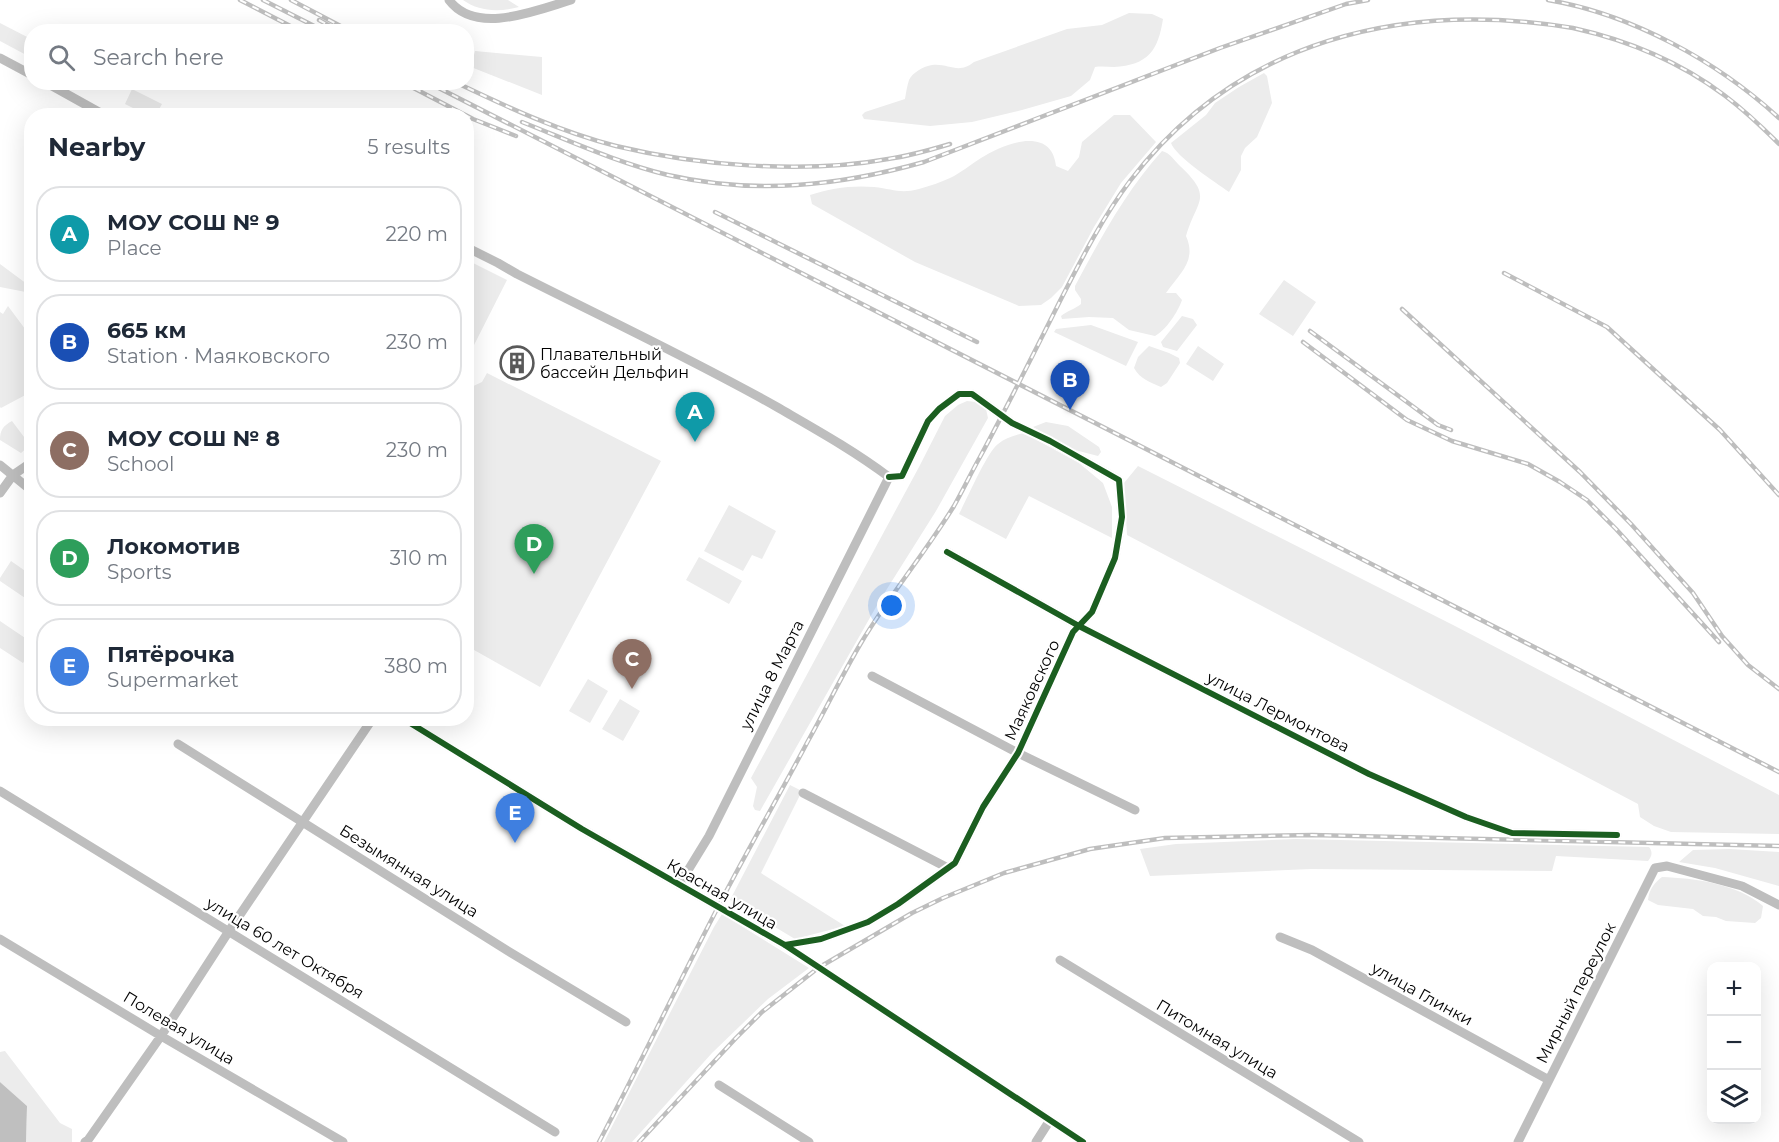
<!DOCTYPE html>
<html lang="en">
<head>
<meta charset="utf-8">
<style>
	:root { --surface:#fff; --page:#f2f2f3; --text:#1f2937; --muted:#747a83; --line:#e0e1e3; --accent:#2563eb }
	body { margin:0; font-family:Montserrat,sans-serif; background:var(--page); color:var(--text) }
	.controls { position:absolute; right:18px; bottom:18px; display:grid; overflow:hidden; border-radius:12px; box-shadow:0 6px 24px #0002 }
	.controls button { width:54px; height:54px; display:grid; place-items:center; padding:0; border:0; border-bottom:2px solid var(--line); background:var(--surface); color:var(--text); font:30px sans-serif }
	.you { position:absolute; left:892px; top:606px; width:21px; height:21px; margin:-15px; border:4px solid #fff; border-radius:50%; background:#1a73e8; box-shadow:0 0 0 9px #1a73e833 }
	.badge { display:grid; place-items:center; width:39px; height:39px; border-radius:50%; background:var(--accent); color:#fff; font-size:20px; font-weight:700 }
	.pin { position:absolute; translate:-50% -50px; filter:drop-shadow(0 2px 3px #0008) }
	.pin::after { content:''; position:absolute; top:32px; width:21px; height:18px; background:inherit; clip-path:polygon(0 0,100% 0,50% 100%) }
	.list { margin:0; padding:0; list-style:none }
	h2 { display:flex; justify-content:space-between; align-items:center; height:78px; margin:0; padding:0 24px; font-size:26px }
	h2 small { font-size:20px; font-weight:400; color:var(--muted) }
	.list li { display:grid; grid-template-columns:39px 1fr auto; gap:18px; align-items:center; box-sizing:border-box; height:96px; margin:0 12px 12px; padding:0 12px; border:2px solid var(--line); border-radius:24px }
	.list b { display:block; font-size:22px; white-space:nowrap }
	.list p { margin:0; font-size:20px; white-space:nowrap; color:var(--muted) }
	.list em { font-size:20px; font-style:normal; color:var(--muted) }
	.icon { flex:none; width:33px; height:33px; fill:none; stroke:currentColor; stroke-width:2; stroke-linecap:round; stroke-linejoin:round }
	.map { position:relative; flex:none; width:1779px; height:1142px; overflow:hidden }
	.search { position:absolute; background:var(--surface); box-shadow:0 6px 24px #0002; left:24px; top:24px; width:450px; height:66px; display:flex; align-items:center; gap:15px; box-sizing:border-box; padding:0 21px; border-radius:24px; color:var(--muted); font-size:22px }
	.panel { position:absolute; background:var(--surface); box-shadow:0 6px 24px #0002; left:24px; top:108px; width:450px; height:618px; border-radius:24px }
	.map>svg:first-child { display:block }
	.green { fill:#ececec }
	.water { fill:#bfbfbf }
	.lines { fill:none; stroke-linecap:round; stroke-linejoin:round }
	.minor { stroke:#bebebe; stroke-width:9 }
	.rail-casing { stroke:#bebebe; stroke-width:4.5 }
	.rail { stroke:#fff; stroke-width:2; stroke-dasharray:7; stroke-linecap:butt }
	.cycleway-casing { stroke:#fff; stroke-width:10 }
	.cycleway { stroke:#1b5e20; stroke-width:6 }
	.labels { text-anchor:middle; dominant-baseline:central; stroke-width:4.5; stroke-linejoin:round; paint-order:stroke }
	.poi-label { font-size:16px; fill:#000; stroke:#fff; text-anchor:start }
	.street-label { font-size:16px; fill:#000; stroke:#fff }
</style>
</head>
<body>
<div class="map">
<svg width="1779" height="1142" viewBox="0 0 1779 1142">
	<rect width="100%" height="100%" fill="#fff"/>
	<path class="green" d="M463,0H508L519,7C499,12 480,12 463,0Z
		M1129,13L1152,14L1163,19C1158,51 1148,65 1114,67C1108,67 1102,66 1095,67L1090,80L1071,96L1022,110L972,122L930,126L864,119L862,115L865,112L905,99C906,93 907,86 909,80C912,73 924,66 932,65C949,63 958,75 974,62L1067,29L1102,25Z
		M0,23L31,39L30,57L0,41Z
		M475,51L542,57V95L471,67Z
		M1264,73L1267,76L1272,103L1257,137L1245,148L1241,156V170L1229,192C1215,182 1176,157 1171,143L1206,115L1215,103L1239,87Z
		M132,89L162,104L156,115H147L125,104Z
		M1114,115H1130L1156,142L1121,183L1094,227L1062,287L1051,298L1041,305L1019,306L915,262L812,204L810,195C830,188 853,185 874,187C893,189 900,194 919,189C930,186 941,182 950,178C961,173 971,164 981,158C994,150 1013,141 1029,141C1046,141 1054,150 1056,166L1068,171L1079,157L1082,142Z
		M1162,151C1170,153 1174,160 1180,166C1214,198 1197,199 1186,236C1197,261 1180,273 1166,293H1176L1182,300C1178,312 1166,330 1155,336L1129,330L1113,318L1089,317L1062,319L1061,316C1067,311 1075,309 1081,304V299L1075,290V286C1100,239 1126,191 1162,151Z
		M467,260L507,280L473,347L467,344Z
		M0,264L31,287V293L0,287Z
		M1284,280L1316,302L1293,336L1259,314Z
		M8,306L31,337V392L1,408L0,407V312L3,314Z
		M1182,316L1193,319L1197,325L1177,351L1163,347L1161,342Z
		M1091,325L1138,342L1126,366L1054,332L1056,329Z
		M1149,346L1169,353L1179,358L1180,363L1167,383L1161,387C1150,382 1140,379 1134,368L1138,357Z
		M1198,346L1224,364L1213,381L1186,364Z
		M487,373L661,461L540,687L467,646V389L482,382Z
		M967,401L976,402L986,409L988,418L936,511L880,600L760,811L755,810L753,806L757,787L751,778L919,467L945,416L958,405Z
		M12,421L30,445L21,453L0,440C0,430 3,426 12,421Z
		M1046,422L1068,426L1099,447L1101,452L1098,456L1071,449L1033,427Z
		M1024,433L1079,463L1103,483L1112,507V538L1029,496L1006,539L959,514C967,499 987,452 998,444C1005,438 1015,435 1024,433Z
		M1138,466L1455,626L1779,795V834L1671,832L1654,826L1640,817L1638,804L1127,535L1124,483Z
		M729,505L776,531L762,559L752,555L743,571L704,551Z
		M699,557L742,581L729,604L686,580Z
		M11,561L31,575V602L0,581V578Z
		M0,621L31,642V650L23,663L0,648Z
		M588,679L608,691L590,723L569,711Z
		M620,699L640,711L623,741L602,729Z
		M790,785L802,791L761,873L845,926L795,939L730,900Z
		M1296,839L1649,847C1653,852 1652,856 1648,861L1556,856L1552,871L1311,869L1150,876L1140,849L1176,844Z
		M1730,849L1779,852V886L1715,868L1679,862L1693,850Z
		M1662,877C1694,878 1738,884 1763,906L1761,918L1755,923L1726,921L1716,917L1703,916L1693,909L1658,905L1648,900C1649,890 1654,883 1662,877Z
		M722,914L809,968L768,999L712,1053L632,1142H604L714,927Z
		M5,1051L60,1123L72,1129V1142H26L27,1106L0,1082V1052Z"/>
	<path class="water" d="M0,1082L27,1106L26,1142H0Z"/>
	<g class="lines">
		<path class="minor" d="M449,0C476,36 537,10 571,0
			M0,58L32,75
			M45,82L106,116
			M466,247L498,263L517,274C604,318 692,359 777,407C815,429 853,450 889,477
			M0,465L32,491
			M0,493L13,475L32,462
			M947,552L1079,626L1369,774L1466,817L1512,833L1617,835
			M872,676L1018,753L1135,810
			M402,718L582,829L785,945L1083,1142
			M178,744L508,951L626,1022
			M0,791L555,1132
			M803,793L948,868
			M679,885L709,836L889,477
			M1280,937L1312,950L1549,1080
			M0,939L161,1036L343,1142
			M785,945L821,939L868,922L898,904L955,863L983,807L1018,753L1073,632L1092,612L1115,558L1122,517L1119,480L1050,441L1012,423L972,394H959L939,409L928,421L902,476L889,477
			M1060,960L1359,1142
			M719,1085L809,1142
			M85,1142L88,1140L161,1036L229,931L373,718
			M1036,1142L1050,1120
			M1518,1142L1655,868L1667,866L1742,886L1779,905"/>
		<defs>
			<path id="rail" d="M240,0L302,32
				M263,0L326,32
				M291,0L352,32
				M1548,0C1631,14 1717,61 1779,118
				M319,20L341,32
				M402,82L473,119L516,136
				M427,82L1779,772
				M455,82C507,107 561,132 616,146C698,166 806,174 888,159C909,156 930,150 950,144
				M522,122C570,141 618,163 668,175C755,195 839,186 924,162L1220,48L1346,4L1368,0
				M715,212L977,342
				M1504,273L1607,327L1720,430L1779,495
				M1402,309L1580,472L1631,524L1693,593L1722,636L1748,665L1779,689
				M1310,331L1411,405L1438,425L1451,430
				M1303,342L1407,420L1452,441L1528,464L1560,482L1587,500L1616,529L1719,642
				M599,1142C639,1066 676,988 716,911C745,854 778,798 808,741C826,709 842,675 861,643C889,596 925,553 954,506C963,490 971,473 980,457C1008,405 1034,353 1060,301C1081,260 1102,218 1130,181C1237,40 1402,0 1573,28C1627,40 1680,62 1724,95C1744,110 1762,127 1779,144
				M639,1142L736,1038L762,1012L818,968L912,913L943,898L1004,873L1090,849L1165,838L1312,835L1779,846"/>
		</defs>
		<use href="#rail" class="rail-casing"/>
		<use href="#rail" class="rail"/>
		<defs>
			<path id="cycleway" d="M947,552L1079,626L1369,774L1466,817L1512,833L1617,835
				M402,718L582,829L785,945L1083,1142
				M785,945L821,939L868,922L898,904L955,863L983,807L1018,753L1073,632L1092,612L1115,558L1122,517L1119,480L1050,441L1012,423L972,394H959L939,409L928,421L902,476L889,477"/>
		</defs>
		<use href="#cycleway" class="cycleway-casing"/>
		<use href="#cycleway" class="cycleway"/>
	</g>
	<defs>
		<symbol id="building-ring" viewBox="-11 -11 22 22"><circle r="9.5" fill="#fff" stroke="#595959" stroke-width="1.5"/><path d="M-4-6H4V6H1V3H-1V6H-4ZM-2.5-4.3h1.7v1.8h-1.7ZM.8-4.3h1.7v1.8H.8ZM-2.5-1h1.7V.8h-1.7ZM.8-1h1.7V.8H.8Z" fill="#595959"/></symbol>
	</defs>
	<g fill-rule="evenodd">
		<use href="#building-ring" x="498" y="344" width="38" height="38"/>
	</g>
	<g class="labels">
		<g class="poi-label">
			<text x="540" y="354">Плавательный<tspan x="540" dy="18">бассейн Дельфин</tspan></text>
		</g>
		<g class="street-label">
			<text transform="translate(772 675) rotate(-63)">улица 8 Марта</text>
			<text transform="translate(1032 690) rotate(-65)">Маяковского</text>
			<text transform="translate(1278 712) rotate(27)">улица Лермонтова</text>
			<text transform="translate(409 871) rotate(32)">Безымянная улица</text>
			<text transform="translate(722 894) rotate(30)">Красная улица</text>
			<text transform="translate(285 948) rotate(31)">улица 60 лет Октября</text>
			<text transform="translate(1576 993) rotate(-63)">Мирный переулок</text>
			<text transform="translate(1422 994) rotate(29)">улица Глинки</text>
			<text transform="translate(179 1028) rotate(31)">Полевая улица</text>
			<text transform="translate(1217 1039) rotate(31)">Питомная улица</text>
		</g>
	</g>
</svg>
<div class="controls">
<button>+</button>
<button>−</button>
<button><svg class="icon" aria-label="layers" viewBox="0 0 24 24"><path d="M12 4l9 5-9 5-9-5zM3 14l9 5 9-5"/></svg></button>
</div>
<div class="you"></div>
<div class="pin badge" style="left:695px;top:442px;background:#0f9aa8">A</div>
<div class="pin badge" style="left:1070px;top:410px;background:#1a4fb4">B</div>
<div class="pin badge" style="left:632px;top:689px;background:#8d6e63">C</div>
<div class="pin badge" style="left:534px;top:574px;background:#2e9e5b">D</div>
<div class="pin badge" style="left:515px;top:843px;background:#3f7fe0">E</div>
<div class="search"><svg class="icon" aria-label="search" viewBox="0 0 24 24"><circle cx="10" cy="10" r="6"/><path d="M15 15l6 6"/></svg>Search here</div>
<section class="panel">
<h2>Nearby<small>5 results</small></h2>
<ul class="list">
<li><span class="badge" style="background:#0f9aa8">A</span><div><b>МОУ СОШ № 9</b><p>Place</p></div><em>220 m</em></li>
<li><span class="badge" style="background:#1a4fb4">B</span><div><b>665 км</b><p>Station · Маяковского</p></div><em>230 m</em></li>
<li><span class="badge" style="background:#8d6e63">C</span><div><b>МОУ СОШ № 8</b><p>School</p></div><em>230 m</em></li>
<li><span class="badge" style="background:#2e9e5b">D</span><div><b>Локомотив</b><p>Sports</p></div><em>310 m</em></li>
<li><span class="badge" style="background:#3f7fe0">E</span><div><b>Пятёрочка</b><p>Supermarket</p></div><em>380 m</em></li>
</ul>
</section>
</div>
</body>
</html>
